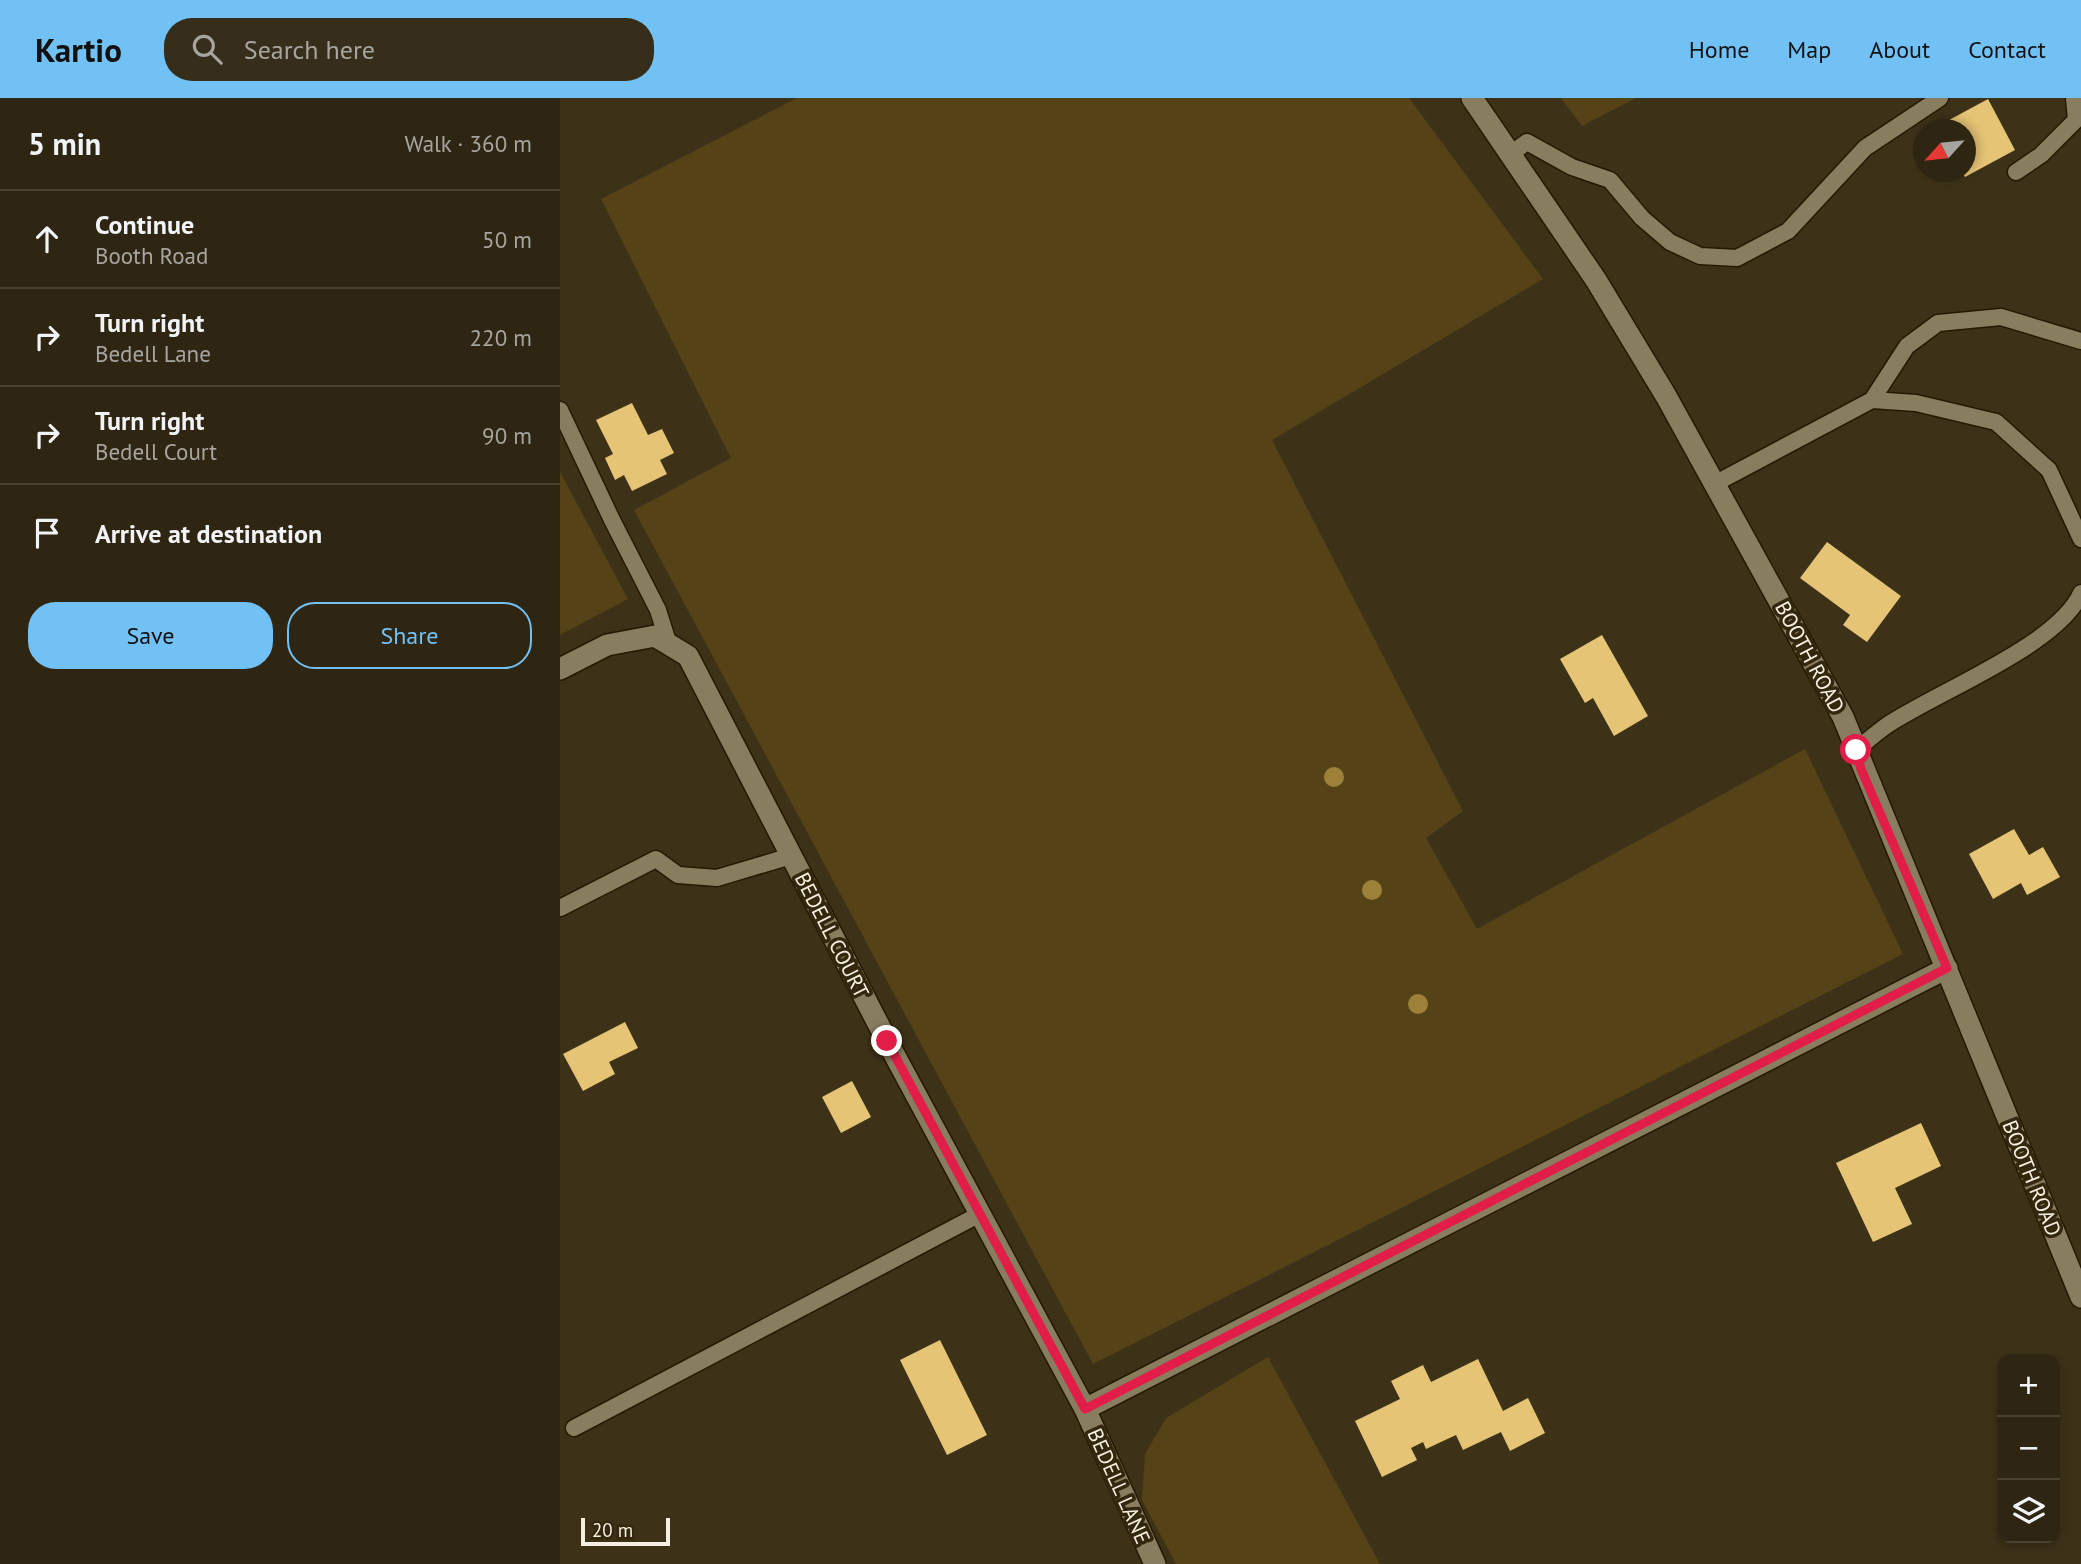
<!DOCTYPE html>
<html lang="en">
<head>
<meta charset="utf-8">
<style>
	:root { --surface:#2e2612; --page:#362e1b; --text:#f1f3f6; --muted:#a7a59f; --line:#494332; --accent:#72c1f5 }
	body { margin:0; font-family:"PT Sans",sans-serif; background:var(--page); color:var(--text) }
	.controls { position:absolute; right:21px; bottom:21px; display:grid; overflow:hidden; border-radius:14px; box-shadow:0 4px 10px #0003 }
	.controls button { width:63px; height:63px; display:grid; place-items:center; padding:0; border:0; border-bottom:2px solid var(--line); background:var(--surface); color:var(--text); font:35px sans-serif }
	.compass { position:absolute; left:1353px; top:21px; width:63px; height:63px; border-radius:50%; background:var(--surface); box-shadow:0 4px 10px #0003; rotate:243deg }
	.scale { position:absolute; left:21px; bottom:18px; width:89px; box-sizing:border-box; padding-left:7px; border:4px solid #f7f0e1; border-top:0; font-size:19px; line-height:24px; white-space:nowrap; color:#f7f0e1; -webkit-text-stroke:5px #33280e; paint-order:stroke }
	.stop { position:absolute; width:21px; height:21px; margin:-16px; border:5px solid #e11d48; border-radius:50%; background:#fff }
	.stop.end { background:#e11d48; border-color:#fff; box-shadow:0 2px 7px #0008 }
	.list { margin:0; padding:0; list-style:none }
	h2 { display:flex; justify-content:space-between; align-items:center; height:91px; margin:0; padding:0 28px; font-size:30px }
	h2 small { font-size:23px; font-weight:400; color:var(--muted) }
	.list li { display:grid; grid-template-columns:46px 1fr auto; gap:21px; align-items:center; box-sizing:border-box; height:98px; padding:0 28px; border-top:2px solid var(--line) }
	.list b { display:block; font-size:26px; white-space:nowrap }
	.list p { margin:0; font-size:23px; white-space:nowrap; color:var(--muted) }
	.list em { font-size:23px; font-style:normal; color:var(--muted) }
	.actions { display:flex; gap:14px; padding:21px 28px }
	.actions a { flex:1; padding:16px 0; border:2px solid var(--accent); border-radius:28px; text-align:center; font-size:24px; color:var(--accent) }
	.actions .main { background:var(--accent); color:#111 }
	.icon { flex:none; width:38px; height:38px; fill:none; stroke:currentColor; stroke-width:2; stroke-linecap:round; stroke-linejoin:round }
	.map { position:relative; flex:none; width:1521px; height:1466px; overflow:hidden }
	header { display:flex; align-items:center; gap:42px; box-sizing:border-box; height:98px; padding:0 35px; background:var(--accent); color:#111 }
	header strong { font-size:33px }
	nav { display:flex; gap:38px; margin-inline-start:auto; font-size:24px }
	.search { width:490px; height:63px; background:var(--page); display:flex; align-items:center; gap:18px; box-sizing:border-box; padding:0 24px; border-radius:28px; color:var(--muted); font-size:26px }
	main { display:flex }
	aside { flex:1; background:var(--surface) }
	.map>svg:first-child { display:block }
	.green { fill:#554317 }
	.building { fill:#e5c475 }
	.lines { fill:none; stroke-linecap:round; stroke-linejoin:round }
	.service-casing { stroke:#241a01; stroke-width:19 }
	.minor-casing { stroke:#241a01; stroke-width:24 }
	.service { stroke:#897d60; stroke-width:16 }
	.minor { stroke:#897d60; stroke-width:21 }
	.tree { fill:#9d8139 }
	.route { stroke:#e11d48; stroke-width:9 }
	.labels { text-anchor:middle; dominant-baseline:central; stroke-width:7; stroke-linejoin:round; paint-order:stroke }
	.street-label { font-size:21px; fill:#f7f0e1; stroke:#33280e }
</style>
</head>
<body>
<header>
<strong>Kartio</strong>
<div class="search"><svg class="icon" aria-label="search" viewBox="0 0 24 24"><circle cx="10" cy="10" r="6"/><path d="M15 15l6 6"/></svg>Search here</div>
<nav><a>Home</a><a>Map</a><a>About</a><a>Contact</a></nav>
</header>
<main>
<aside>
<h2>5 min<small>Walk · 360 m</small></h2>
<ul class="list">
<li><svg class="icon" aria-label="ahead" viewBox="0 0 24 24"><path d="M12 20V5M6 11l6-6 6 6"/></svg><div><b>Continue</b><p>Booth Road</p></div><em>50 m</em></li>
<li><svg class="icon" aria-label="right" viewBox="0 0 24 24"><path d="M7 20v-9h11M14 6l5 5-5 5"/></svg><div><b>Turn right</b><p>Bedell Lane</p></div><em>220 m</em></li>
<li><svg class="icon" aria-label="right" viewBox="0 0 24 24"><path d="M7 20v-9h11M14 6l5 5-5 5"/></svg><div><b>Turn right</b><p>Bedell Court</p></div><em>90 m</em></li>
<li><svg class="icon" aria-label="arrive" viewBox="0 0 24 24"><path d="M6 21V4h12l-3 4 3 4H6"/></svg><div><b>Arrive at destination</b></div></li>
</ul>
<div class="actions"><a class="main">Save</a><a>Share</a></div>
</aside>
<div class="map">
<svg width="1521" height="1466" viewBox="0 0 1521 1466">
	<rect width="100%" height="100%" fill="#3d3218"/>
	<path class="green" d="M237,0H849L983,181L712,342L903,713L866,740L917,831L1245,651L1343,856L533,1266L74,412L171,360L41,101Z
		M1001,0H1076L1022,28Z
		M0,374L68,501L0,537Z
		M708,1259L820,1466H616L582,1402L585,1356L606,1320Z"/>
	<path class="building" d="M1428,1L1455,52L1405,79L1402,74H1406V32H1380L1378,28Z
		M72,305L88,337L102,331L114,355L100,362L107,376L72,393L64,377L55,382L45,360L53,356L36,322Z
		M1267,444L1341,498L1307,544L1283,527L1290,517L1240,480Z
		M1042,537L1088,618L1054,638L1033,600L1025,605L1000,561Z
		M1454,731L1469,757L1483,749L1500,779L1467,797L1461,785L1433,801L1409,756Z
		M65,924L78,950L49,964L55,976L23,993L3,956Z
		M292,983L311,1019L281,1035L262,999Z
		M1361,1025L1381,1068L1335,1090L1352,1126L1313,1144L1276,1065Z
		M380,1242L427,1337L387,1357L340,1262Z
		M918,1261L943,1313L968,1300L985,1335L950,1353L941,1334L903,1352L896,1337L866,1351L863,1344L851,1350L857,1362L822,1379L795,1323L840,1301L831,1283L863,1267L871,1284Z"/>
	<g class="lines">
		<defs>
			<path id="service" d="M952,55L967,44L1012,69L1050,82L1082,120L1110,144L1140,158L1177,160L1228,133L1305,50L1380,0
				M1456,74L1481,57L1516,22L1514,0
				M1312,302L1356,305L1436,324L1489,372L1521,441
				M0,312L52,422L98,512L109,547
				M1156,385L1312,302L1347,248L1378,225L1441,219L1521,243
				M1296,652C1306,644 1316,635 1326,628C1374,595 1498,548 1521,495
				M0,810L96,761L118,777L157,780L231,758
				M14,1330L420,1116"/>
			<path id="minor" d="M912,0L1036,182L1106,298L1283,619L1521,1199
				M0,571L47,547L95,538L128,558L327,943L525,1311L595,1466
				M525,1311L1387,870"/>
		</defs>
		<use href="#service" class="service-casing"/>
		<use href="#minor" class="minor-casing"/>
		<use href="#service" class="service"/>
		<use href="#minor" class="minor"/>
	</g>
	<g class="tree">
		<circle cx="774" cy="679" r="10"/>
		<circle cx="812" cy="792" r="10"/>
		<circle cx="858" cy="906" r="10"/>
	</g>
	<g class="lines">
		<path class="route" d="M327,943L525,1311L1387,870L1301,671L1296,652"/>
	</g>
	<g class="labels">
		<g class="street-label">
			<text transform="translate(1250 559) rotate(62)">BOOTH ROAD</text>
			<text transform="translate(272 837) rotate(63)">BEDELL COURT</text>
			<text transform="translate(1472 1080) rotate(68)">BOOTH ROAD</text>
			<text transform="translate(559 1388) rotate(66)">BEDELL LANE</text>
		</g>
	</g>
</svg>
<div class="controls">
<button>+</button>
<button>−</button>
<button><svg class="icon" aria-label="layers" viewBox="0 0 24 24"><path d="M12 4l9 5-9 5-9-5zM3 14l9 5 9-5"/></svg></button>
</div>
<svg class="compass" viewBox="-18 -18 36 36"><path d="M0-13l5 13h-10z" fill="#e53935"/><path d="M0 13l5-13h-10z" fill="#a7a59f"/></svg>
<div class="scale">20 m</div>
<div class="stop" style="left:1296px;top:652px"></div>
<div class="stop end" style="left:327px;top:943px"></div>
</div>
</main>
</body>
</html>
